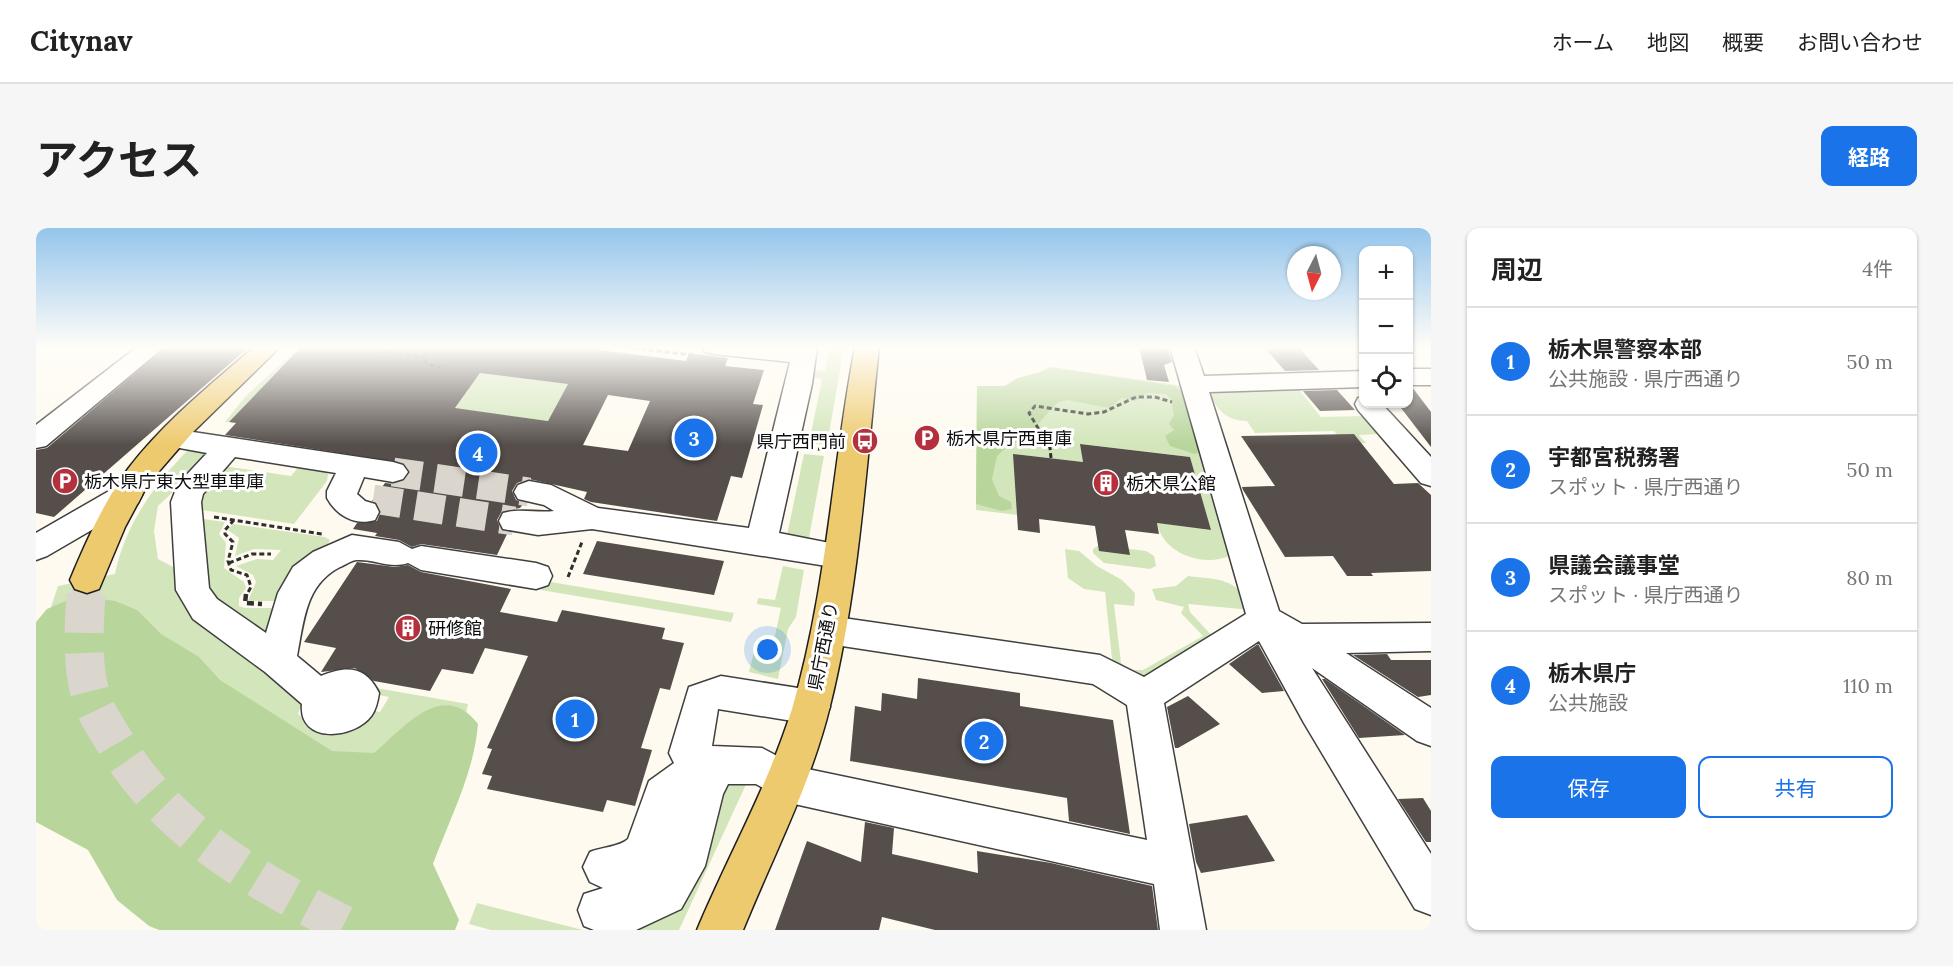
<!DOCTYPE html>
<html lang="ja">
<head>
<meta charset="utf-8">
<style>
	:root { --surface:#fff; --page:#f6f6f6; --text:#222; --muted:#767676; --line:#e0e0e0; --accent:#1a73e8 }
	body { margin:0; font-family:Lora,"Noto Sans JP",serif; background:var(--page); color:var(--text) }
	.controls { position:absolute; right:18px; top:18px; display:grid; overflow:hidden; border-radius:12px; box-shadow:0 2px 4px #0004 }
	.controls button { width:54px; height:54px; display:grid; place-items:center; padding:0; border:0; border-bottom:2px solid var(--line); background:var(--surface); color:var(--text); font:30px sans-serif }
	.compass { position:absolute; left:1251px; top:18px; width:54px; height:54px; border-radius:50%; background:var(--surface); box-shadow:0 2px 4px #0004; rotate:186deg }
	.you { position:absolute; left:732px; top:422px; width:21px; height:21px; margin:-15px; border:4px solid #fff; border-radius:50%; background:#1a73e8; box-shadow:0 0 0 9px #1a73e833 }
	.badge { display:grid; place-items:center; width:39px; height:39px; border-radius:50%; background:var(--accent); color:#fff; font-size:20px; font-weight:700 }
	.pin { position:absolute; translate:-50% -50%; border:3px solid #fff; box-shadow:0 2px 6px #0006 }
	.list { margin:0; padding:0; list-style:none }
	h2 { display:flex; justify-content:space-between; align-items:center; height:78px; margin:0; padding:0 24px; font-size:26px }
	h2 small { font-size:20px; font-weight:400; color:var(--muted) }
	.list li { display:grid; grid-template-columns:39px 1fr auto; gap:18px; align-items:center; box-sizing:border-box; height:108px; padding:0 24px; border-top:2px solid var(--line) }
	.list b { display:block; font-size:22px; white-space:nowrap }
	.list p { margin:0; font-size:20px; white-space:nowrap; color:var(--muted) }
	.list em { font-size:20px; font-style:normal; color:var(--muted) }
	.actions { display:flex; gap:12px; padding:18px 24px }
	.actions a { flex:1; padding:14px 0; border:2px solid var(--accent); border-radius:12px; text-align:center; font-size:21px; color:var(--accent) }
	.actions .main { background:var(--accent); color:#fff }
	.icon { flex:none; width:33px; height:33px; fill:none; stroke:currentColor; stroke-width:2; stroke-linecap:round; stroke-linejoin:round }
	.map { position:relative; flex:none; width:1395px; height:702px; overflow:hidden; border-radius:12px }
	header { display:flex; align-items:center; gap:36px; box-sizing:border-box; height:84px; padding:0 30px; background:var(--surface); border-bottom:2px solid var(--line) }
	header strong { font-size:28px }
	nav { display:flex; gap:33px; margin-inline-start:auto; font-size:21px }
	.intro { display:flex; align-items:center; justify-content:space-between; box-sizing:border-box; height:144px; padding:0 36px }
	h1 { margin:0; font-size:42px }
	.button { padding:15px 27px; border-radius:12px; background:var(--accent); color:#fff; font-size:21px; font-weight:700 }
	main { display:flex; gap:36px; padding:0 36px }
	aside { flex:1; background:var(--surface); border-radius:12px; box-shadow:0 2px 4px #0004 }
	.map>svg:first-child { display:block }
	.green { fill:#d3e6bb }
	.forest { fill:#b8d59b }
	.building { fill:#554e4a; fill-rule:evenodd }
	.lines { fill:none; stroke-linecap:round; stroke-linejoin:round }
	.minor-tunnel { stroke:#dad6cd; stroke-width:29; stroke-dasharray:29 14; stroke-linecap:butt }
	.major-tunnel-far1 { stroke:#dad6cd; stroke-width:29; stroke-dasharray:29 14; stroke-linecap:butt }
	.major-tunnel { stroke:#dad6cd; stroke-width:39; stroke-dasharray:39 20; stroke-linecap:butt }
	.minor-casing { stroke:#404040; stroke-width:3 }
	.major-casing { stroke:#1e1e1e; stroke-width:3 }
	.path-far1 { stroke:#2f2f2f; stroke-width:3; stroke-dasharray:5 3; stroke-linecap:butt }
	.path { stroke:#2f2f2f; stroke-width:4.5; stroke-dasharray:7 4; stroke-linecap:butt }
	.minor { fill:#fff; fill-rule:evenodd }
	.major { fill:#eeca6e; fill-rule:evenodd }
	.labels { text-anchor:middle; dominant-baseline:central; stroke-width:6; stroke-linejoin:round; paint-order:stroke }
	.poi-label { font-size:18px; fill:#0d0d0d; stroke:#fff; text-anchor:start }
	.street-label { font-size:18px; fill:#0d0d0d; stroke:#fff }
</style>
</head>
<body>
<header>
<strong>Citynav</strong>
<nav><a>ホーム</a><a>地図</a><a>概要</a><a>お問い合わせ</a></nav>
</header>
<div class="intro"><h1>アクセス</h1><a class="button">経路</a></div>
<main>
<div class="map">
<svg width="1395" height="702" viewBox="0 0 1395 702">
	<rect width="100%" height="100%" fill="#fefaef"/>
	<path class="green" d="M263,119L334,127L247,138L193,194H189L210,168Z
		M794,119H808L791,217L773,215L786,151L775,149L777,142L789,143Z
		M1014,139L1148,158L1197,326C1171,341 1127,327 1121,295L1174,302L1154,229L1045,216L1047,234L978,226L982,287L940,282L941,158H969L982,150L1005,144Z
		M444,145L532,156L512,193L419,181Z
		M1259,157L1285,189L1327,188L1342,206L1323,207L1330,215L1309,216L1298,203L1219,205L1211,193C1190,193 1181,181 1172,164L1183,159Z
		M154,220L171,223L173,230L122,278L118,303L122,331L141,341L269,469L262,486C288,507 302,507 331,492L328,482L344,484L353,469L337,466L340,460L432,476L424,512L334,540L223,506L15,379L22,358L79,346C89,297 119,255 154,220Z
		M768,226L788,228L773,310L751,307Z
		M264,237L287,241L292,246L291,253L258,296L159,281L162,265L187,238L255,248Z
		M160,290L189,294L183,306L190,315L188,340L208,354L210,360L203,370V378L209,380H245L233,416L171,367Z
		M197,296L289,309L294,312L286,326L245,373H212L220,354L217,347L200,338L221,331L237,332L245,322L218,321L199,328L203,310L192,302Z
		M1063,317L1110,323L1118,328L1120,338L1114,341L1068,335L1057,325V321Z
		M1029,321L1043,323L1061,338L1086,352L1099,365L1098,378L1078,376L1085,435L1092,442H1107L1167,408L1145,385L1148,379L1120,372L1116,361L1140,358L1152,348C1183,352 1202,349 1215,382L1152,376L1154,384L1178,410L1109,451L1077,440L1069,364L1048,361L1032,350Z
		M747,338L768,342L760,389L752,401L742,451L713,444L718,424L735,426L745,380L721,376L722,370L739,372Z
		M509,353L698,385L695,394L505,362Z
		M699,551L712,552L643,702H592L687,560Z
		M441,675L547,702H455L433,696Z"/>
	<path class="forest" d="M1014,139L1138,158L1149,165L1167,223L1159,226L1134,218L1129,208L1138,202L1133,196L1138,187L1135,171L1130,166L1111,165L1100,173L1085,170L1074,180L1031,172L1021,175L992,207L985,213L974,216L961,228L956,251L963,268L975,274L976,281L966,283L940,276L941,158H969L982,150L1005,144Z
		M41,368L79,373L101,382L125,406L163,429L184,452L296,523L338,525C368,500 406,450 442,496C438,545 414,590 397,636L423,692L419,702H123L113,698L81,672L52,622L0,594V394L11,381Z"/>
	<path class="building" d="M130,119H213L18,289L0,285V222L11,220Z
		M265,119H566L564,122L650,133L653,125L692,130L689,138L728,142L717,176L727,177L706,250L695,248L681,293L555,274L548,271L551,264L493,251L481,255L476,263L480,272L488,275L484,280L466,283L461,292L465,302L472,304L461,327L385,316L376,319L363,312L339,308L341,305L317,301L321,295L341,293L345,283L341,275L336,273L349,255L358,256L369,252L374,244L368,235L189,207L200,195L193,194ZM444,145L532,156L512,193L419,180ZM572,167L614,173L592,223L547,217Z
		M1103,119L1132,121L1136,134L1128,137L1133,154L1111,152Z
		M1228,119H1262L1283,142L1249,143Z
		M1372,159H1376L1395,184V219L1362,176H1372Z
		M1301,162L1319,182L1284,183L1267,163Z
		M1318,206L1358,256L1382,255L1395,267V343L1335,345L1337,348H1311L1297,328L1249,329L1207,262L1206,259L1239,258L1205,208Z
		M1044,216L1154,229L1175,302L1121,295L1123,306L1089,302L1094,327L1063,323L1059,298L1003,291L1004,305L982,302L977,226L1047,234Z
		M561,313L688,333L678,367L547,346Z
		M321,334L359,339L372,337L385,344L475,361L464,384L521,394L526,382L629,400L626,411L648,415L634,462L624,460L605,520L616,522L599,578L571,572L567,584L451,561L456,548L446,546L456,521L451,520L492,428L449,420L437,446L406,441L394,463L338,453L319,440L285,444L300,420L268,414Z
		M1222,416L1248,463L1226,465L1193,436Z
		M1351,426L1355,432H1395V467L1382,469L1317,427Z
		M882,450L984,465V478L1077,492L1094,606L1033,593L1031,570L814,533L819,478L845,483L846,465L881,471Z
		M1286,451H1289L1369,507L1323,510Z
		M1152,468L1184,496L1142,520H1139L1131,479Z
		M1387,570L1395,583V614H1390L1362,571Z
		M1211,587L1239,633L1165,645L1160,634L1153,596Z
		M829,594L858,600L856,626L942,645L941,623L1015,635L1116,658L1122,702H899L846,689L843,702H739L771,613L825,634Z"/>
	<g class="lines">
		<path class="minor-tunnel" d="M357,244L493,264
			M337,271L478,293"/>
		<path class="major-tunnel-far1" d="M50,368L51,352"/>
		<path class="major-tunnel" d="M50,366C48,401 45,441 57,475C63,490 73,504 81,518C137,609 226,656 318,702"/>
		<defs>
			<path id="minor" d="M101,119H128L10,218L0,220V197Z
				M666,119H781L776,156L743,305L814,319L819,328L814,337L803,340L556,301L502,307L467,301L463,293L467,285C483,280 501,285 518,283L508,277L482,271L478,264L482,257L493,253L515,257L562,280L713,300L754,134L678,126L669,124Z
				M1134,119H1158L1168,148L1328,143V159L1173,164L1243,383L1266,396L1395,395V423L1310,425L1395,480V518L1381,513L1276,440L1395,626V687L1379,681L1268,495L1223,413L1128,475L1170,702H1124L1118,656L754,575L720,556H692L687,566L669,638L645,681L600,702H558L548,698L542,682L548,666L567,660L554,654L547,639L554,624C566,619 583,619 592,611L613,553L638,535L633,525L653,459L685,448L775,462L788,467L794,479L788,491L775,496L682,481L676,518L726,520L762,539L1111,612L1091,477L1057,456L793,416L781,412L776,402L781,392L793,388L1064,427L1108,449L1210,386Z
				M1372,141H1395V157H1372Z
				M1328,169V176H1346L1395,229V258L1385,255L1322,182L1319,176L1322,170Z
				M137,201L357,234L367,237L372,244L367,251L357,254L328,249L321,266L329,273L339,276L343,284L339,292C319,298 301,288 291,270V263L300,245L199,229L167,266L165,274L173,360L181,371L230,405L242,365L257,339L277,324L316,307L363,314L376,321L385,318L500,335L512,339L516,348L512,357L500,361L385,342L372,335C354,341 339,331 321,332C316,332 309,337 304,339C269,357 268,393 261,428L285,448C311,437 330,438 343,465C342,472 340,481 336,487C318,512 262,516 266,476L229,444L157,391L140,362L135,274L142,256L171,225L127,217L123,210L127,203Z
				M91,256L102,259L106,267L102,275L11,328L0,332V305L80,259Z"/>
			<path id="major" d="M218,119H244L157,204L112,256L89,299L63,361L51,365L39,361L34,352C50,314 67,275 92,241C127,195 174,157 218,119Z
				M819,119H843C830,239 823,361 794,478C775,556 737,628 707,702H661C692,628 732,558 756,481C791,363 796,239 819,119Z"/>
		</defs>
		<use href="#minor" class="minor-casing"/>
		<use href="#major" class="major-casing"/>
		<path class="path-far1" d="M346,119L343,123L388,129
			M397,119L388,129L391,136L404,139
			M589,119L657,127
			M1372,119H1384
			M774,220L790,222
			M1015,230L1014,220L993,185L999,178L1052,186L1068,184L1100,169H1119L1136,174
			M178,289L286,306
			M198,292L189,302V306L197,314L192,333L195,342L211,347L215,359L210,368
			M193,335L216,326H235
			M532,349L546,314"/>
		<path class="path" d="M210,366L209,375L226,376"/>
		<use href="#minor" class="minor"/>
		<use href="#major" class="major"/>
	</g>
	<linearGradient id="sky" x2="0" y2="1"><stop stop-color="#94c5ec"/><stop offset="0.55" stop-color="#fffdf8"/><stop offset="1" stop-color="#fffdf8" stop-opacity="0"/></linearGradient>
	<rect width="1395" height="217" fill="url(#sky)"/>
	<defs>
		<symbol id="parking-disc" viewBox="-11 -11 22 22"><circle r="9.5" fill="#b3303c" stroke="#fff"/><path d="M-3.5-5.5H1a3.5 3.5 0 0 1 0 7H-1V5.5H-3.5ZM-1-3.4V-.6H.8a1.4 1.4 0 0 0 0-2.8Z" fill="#fff"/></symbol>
		<symbol id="bus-disc" viewBox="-11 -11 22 22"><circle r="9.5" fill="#b3303c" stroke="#fff"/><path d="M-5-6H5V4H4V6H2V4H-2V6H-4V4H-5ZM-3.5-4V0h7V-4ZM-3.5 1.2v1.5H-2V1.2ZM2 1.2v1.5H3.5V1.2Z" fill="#fff"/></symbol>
		<symbol id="building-disc" viewBox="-11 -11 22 22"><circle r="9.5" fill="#b3303c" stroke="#fff"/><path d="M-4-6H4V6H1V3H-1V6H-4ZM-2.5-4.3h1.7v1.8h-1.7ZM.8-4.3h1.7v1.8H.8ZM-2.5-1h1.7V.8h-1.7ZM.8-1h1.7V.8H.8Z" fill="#fff"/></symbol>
	</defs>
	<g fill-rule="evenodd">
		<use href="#parking-disc" x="876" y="195" width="30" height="30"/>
		<use href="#bus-disc" x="814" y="198" width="30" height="30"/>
		<use href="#parking-disc" x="14" y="238" width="30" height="30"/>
		<use href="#building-disc" x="1055" y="240" width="30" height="30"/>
		<use href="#building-disc" x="357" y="385" width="30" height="30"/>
	</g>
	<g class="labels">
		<g class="poi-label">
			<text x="910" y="210">栃木県庁西車庫</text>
			<text x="810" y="213" text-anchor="end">県庁西門前</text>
			<text x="48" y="253">栃木県庁東大型車車庫</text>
			<text x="1090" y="255">栃木県公館</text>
			<text x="392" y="400">研修館</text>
		</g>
		<g class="street-label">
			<text transform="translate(787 418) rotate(-79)">県庁西通り</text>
		</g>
	</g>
</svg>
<div class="controls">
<button>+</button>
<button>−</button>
<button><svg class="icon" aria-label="locate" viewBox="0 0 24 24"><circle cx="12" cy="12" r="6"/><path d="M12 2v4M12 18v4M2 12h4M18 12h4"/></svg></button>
</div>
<svg class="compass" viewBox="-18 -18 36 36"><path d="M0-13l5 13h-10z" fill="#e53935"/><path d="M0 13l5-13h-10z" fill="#767676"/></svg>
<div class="you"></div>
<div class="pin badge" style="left:539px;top:491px">1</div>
<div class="pin badge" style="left:948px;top:513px">2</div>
<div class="pin badge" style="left:658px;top:210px">3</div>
<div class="pin badge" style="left:442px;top:225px">4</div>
</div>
<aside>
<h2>周辺<small>4件</small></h2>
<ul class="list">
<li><span class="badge">1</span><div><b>栃木県警察本部</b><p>公共施設 · 県庁西通り</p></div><em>50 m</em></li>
<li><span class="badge">2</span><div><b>宇都宮税務署</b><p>スポット · 県庁西通り</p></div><em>50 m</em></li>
<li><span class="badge">3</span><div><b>県議会議事堂</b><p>スポット · 県庁西通り</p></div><em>80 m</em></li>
<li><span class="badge">4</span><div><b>栃木県庁</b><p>公共施設</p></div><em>110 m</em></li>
</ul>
<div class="actions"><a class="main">保存</a><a>共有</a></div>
</aside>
</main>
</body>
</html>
